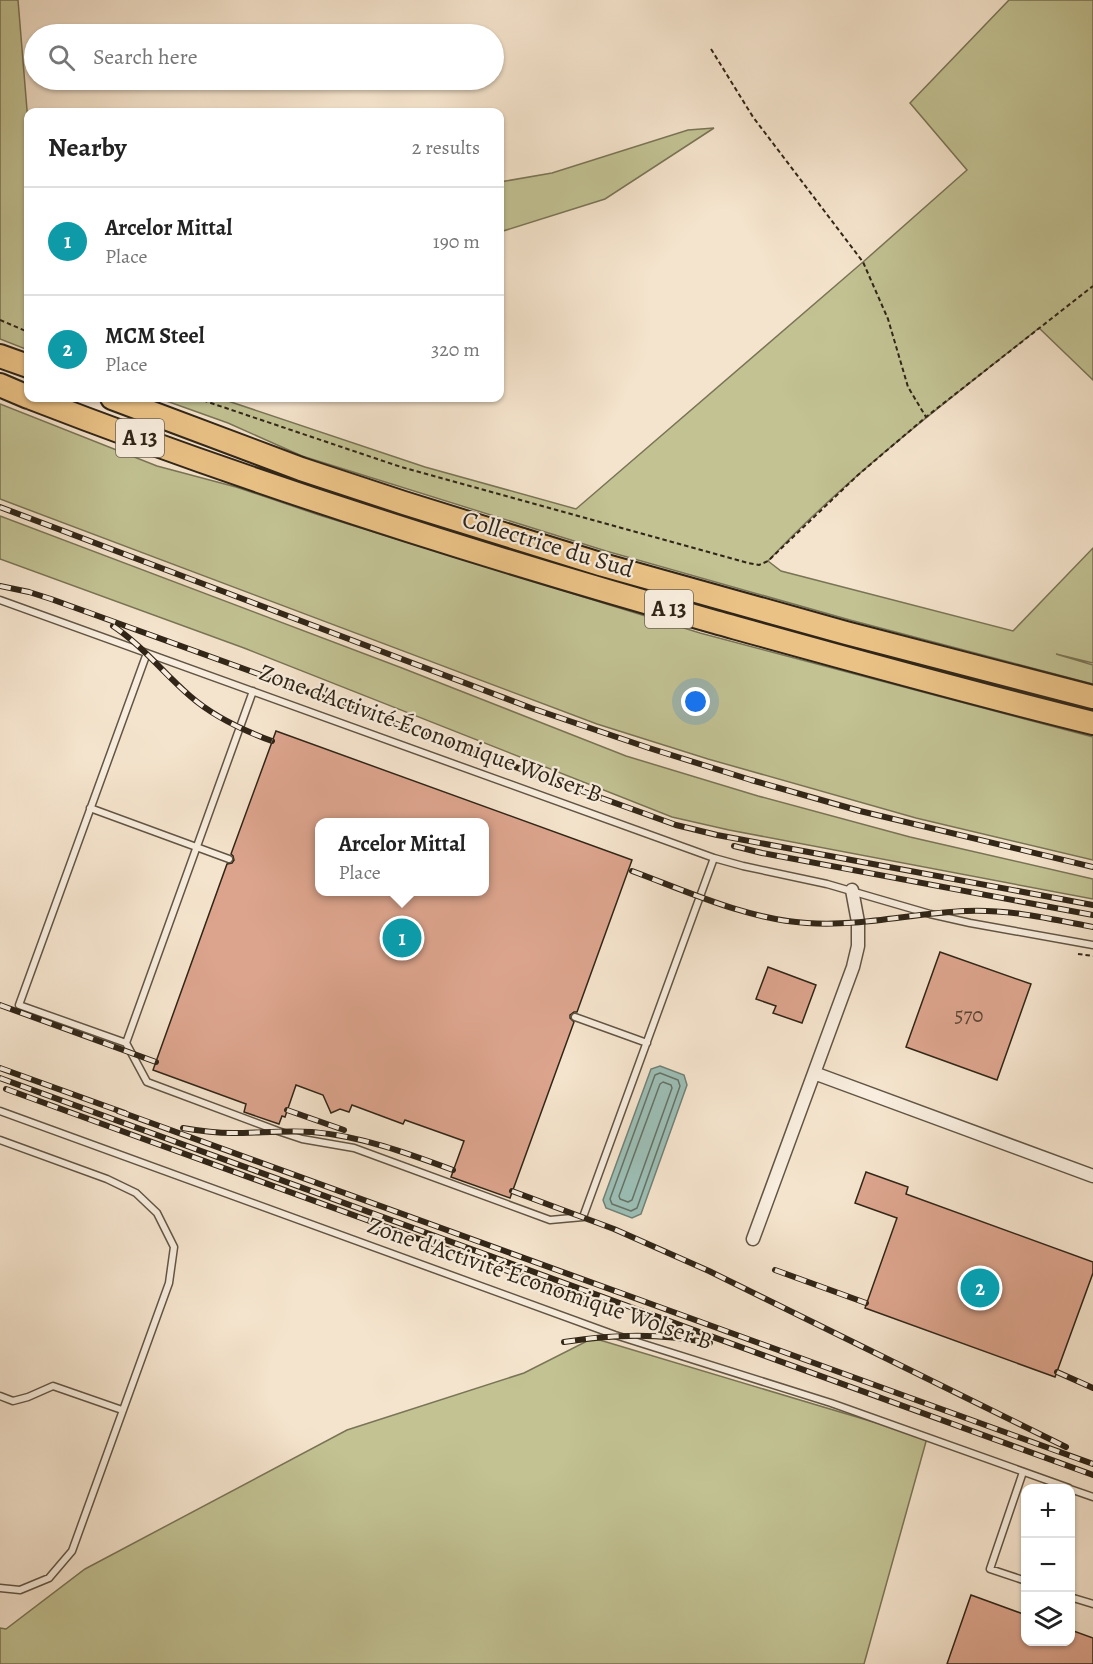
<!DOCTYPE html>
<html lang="en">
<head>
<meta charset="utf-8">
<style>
	:root { --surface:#fff; --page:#f6f6f6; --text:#222; --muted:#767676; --line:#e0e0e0; --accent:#db2777 }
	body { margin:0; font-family:Alegreya,serif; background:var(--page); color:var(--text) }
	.controls { position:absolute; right:18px; bottom:18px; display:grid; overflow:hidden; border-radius:12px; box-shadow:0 2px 4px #0004 }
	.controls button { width:54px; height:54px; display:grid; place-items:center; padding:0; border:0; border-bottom:2px solid var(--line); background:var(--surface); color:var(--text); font:30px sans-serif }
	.you { position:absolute; left:696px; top:702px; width:21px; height:21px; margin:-15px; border:4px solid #fff; border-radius:50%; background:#1a73e8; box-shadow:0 0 0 9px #1a73e833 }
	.badge { display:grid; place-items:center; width:39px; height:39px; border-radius:50%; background:var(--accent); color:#fff; font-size:20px; font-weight:700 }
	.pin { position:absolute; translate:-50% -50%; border:3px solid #fff; box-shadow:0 2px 6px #0006 }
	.popup { position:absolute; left:315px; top:818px; width:174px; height:78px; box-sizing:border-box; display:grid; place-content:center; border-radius:12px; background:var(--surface); filter:drop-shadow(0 2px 4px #0005); font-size:20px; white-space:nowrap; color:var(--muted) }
	.popup b { font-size:22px; color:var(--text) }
	.popup::after { content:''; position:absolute; left:50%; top:100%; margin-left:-12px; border:12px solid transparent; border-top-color:var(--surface) }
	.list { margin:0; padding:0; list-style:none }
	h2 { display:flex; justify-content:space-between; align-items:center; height:78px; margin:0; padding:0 24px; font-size:26px }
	h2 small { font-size:20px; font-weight:400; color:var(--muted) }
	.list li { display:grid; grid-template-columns:39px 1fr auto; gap:18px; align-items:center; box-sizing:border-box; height:108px; padding:0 24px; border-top:2px solid var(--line) }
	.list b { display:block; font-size:22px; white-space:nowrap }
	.list p { margin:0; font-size:20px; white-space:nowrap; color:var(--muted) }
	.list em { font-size:20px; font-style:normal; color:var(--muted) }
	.icon { flex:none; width:33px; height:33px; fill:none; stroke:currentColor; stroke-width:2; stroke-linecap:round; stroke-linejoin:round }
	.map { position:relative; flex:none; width:1093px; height:1664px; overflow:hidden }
	.search { position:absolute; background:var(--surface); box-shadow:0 2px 4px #0004; left:24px; top:24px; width:480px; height:66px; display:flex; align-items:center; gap:15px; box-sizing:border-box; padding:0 21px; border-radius:33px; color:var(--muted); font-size:22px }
	.panel { position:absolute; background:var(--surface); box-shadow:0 2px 4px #0004; left:24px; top:108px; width:480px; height:294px; border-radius:12px }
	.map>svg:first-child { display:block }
	.green { fill:#c2c293; stroke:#797455; stroke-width:1.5 }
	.water { fill:#9cbfb6; stroke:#718176; stroke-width:1.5 }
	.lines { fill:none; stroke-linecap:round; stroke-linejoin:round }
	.shore { stroke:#667266; stroke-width:1.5 }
	.building { fill:#dca48d; stroke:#302517; stroke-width:1.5; fill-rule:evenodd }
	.service-casing { stroke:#615544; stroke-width:9 }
	.minor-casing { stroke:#615544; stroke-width:15 }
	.motorway-casing { stroke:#302517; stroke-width:26 }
	.path { stroke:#302517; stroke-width:2; stroke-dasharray:4.5 3; stroke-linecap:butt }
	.service { stroke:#f8edde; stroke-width:6 }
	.minor { stroke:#f8edde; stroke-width:12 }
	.motorway { stroke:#eac286; stroke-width:22 }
	.rail-casing { stroke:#302517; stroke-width:6 }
	.rail { stroke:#f8edde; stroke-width:4; stroke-dasharray:11; stroke-linecap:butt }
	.labels { text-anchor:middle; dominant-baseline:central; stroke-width:4.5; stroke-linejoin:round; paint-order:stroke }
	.number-label { font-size:21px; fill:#5b4534 }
	.shield { fill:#f8edde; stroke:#6c6153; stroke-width:1.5 }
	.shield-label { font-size:22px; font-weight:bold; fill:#302517 }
	.street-label { font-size:24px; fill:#302517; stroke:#f8edde }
</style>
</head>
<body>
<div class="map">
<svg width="1093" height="1664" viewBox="0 0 1093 1664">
	<rect width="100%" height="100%" fill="#f5e4cd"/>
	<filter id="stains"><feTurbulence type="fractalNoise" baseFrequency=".00333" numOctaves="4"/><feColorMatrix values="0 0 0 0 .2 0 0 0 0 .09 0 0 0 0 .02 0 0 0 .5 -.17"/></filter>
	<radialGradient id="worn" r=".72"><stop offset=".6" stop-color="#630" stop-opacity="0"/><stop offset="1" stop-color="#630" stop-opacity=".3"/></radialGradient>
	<path class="green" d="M0,0H18L28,122V350L0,339Z
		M1009,0H1093V380L1039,328C946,402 850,474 768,561L781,571L1013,631L1093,548V663L1056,654L1093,665V684L850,620L606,551L302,456L228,423L158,398H219L425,467L576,509L863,262L967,170L910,103Z
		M714,128L605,199L500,232V182L552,173L688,130Z
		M0,404L157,466L236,487L319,515L700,633L1093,737V860L916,818L708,759L597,724L0,499Z
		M0,516L402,668L626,756L758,796L910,837L1093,879V899L729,830L672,817L244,648L0,559Z
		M593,1338L927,1438L864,1664H0V1628L6,1629L85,1569L347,1430L524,1373Z"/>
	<path class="water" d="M660,1066L684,1075L687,1085L641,1214L632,1218L606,1208L603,1200L651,1069Z"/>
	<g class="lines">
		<path class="shore" d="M660,1073L678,1080L680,1086L637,1208L631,1211L612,1204L610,1199L655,1075Z
			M663,1082L671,1085L672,1088L632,1200L628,1202L620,1199L619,1196L660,1084Z"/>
	</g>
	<path class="building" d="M276,731L632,860L577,1012H574L570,1015V1018L574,1022L510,1198L451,1177L464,1141L405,1120L403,1124L352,1105L349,1112L340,1109L331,1113L323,1095L296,1085L285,1117L282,1116L279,1124L244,1112L246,1104L153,1070L227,864L232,863L234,860L233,856L231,854ZM320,822H484V891H320Z
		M940,952L1031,984L997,1080L906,1047Z
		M768,967L816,985L802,1023L773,1013L776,1006L756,999Z
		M866,1172L908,1187L906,1194L1093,1262V1273L1055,1377L865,1308L897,1218L855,1203Z
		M971,1595L1026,1615V1641H1071V1630L1093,1638V1664H947Z"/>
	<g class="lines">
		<defs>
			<path id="service" d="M0,600L714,858L743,866L827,884L930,914L970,923L1093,945
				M147,653L19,1005L126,1043L253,691
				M90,808L229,859
				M575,1017L647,1043
				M126,1043L147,1082L278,1131L302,1139L354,1148L550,1220L583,1217L714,858
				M0,1111L615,1335L831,1403L1069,1488
				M0,1140L107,1179L136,1193L157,1213L174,1247L169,1283L72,1551L49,1578L20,1590L0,1588
				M0,1396L13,1401L28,1397L53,1386L122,1410
				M1023,1472L990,1569L1026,1581
				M1070,1489L1093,1497
				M1070,1597L1093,1604"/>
			<path id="minor" d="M814,1073L1093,1176
				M753,1239L853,967L858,946V922L852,890"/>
			<path id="motorway" d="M0,356L28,366
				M0,385L28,397
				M31,398C255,485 484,557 715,622C841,657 966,692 1093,723
				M112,398L301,469L404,503L603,565L846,633L1093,697"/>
		</defs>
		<use href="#service" class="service-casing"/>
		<use href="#minor" class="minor-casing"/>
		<use href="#motorway" class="motorway-casing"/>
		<path class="path" d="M711,49L753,117L863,262L888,319L908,387L926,417
			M0,320L28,332
			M196,398L401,467L748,563L759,565L768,561L858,475L926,417L1093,286
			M1078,954L1093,956"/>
		<use href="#service" class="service"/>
		<use href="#minor" class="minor"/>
		<use href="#motorway" class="motorway"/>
		<defs>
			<path id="rail" d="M0,507L531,708L649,748L751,780L860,811L1093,867
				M0,586L29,592L51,599L676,825L717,835L1093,905
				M113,626C143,646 163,673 190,696C214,717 242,730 272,741
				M734,846L762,853L1093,915
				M632,871C689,892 746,919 807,923C860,927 913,913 966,911C1009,909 1051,919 1093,927
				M0,1005L156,1062
				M0,1068L125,1113
				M0,1078L1093,1475
				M6,1089L593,1302
				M287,1110L344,1130
				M118,1111L1093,1464
				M183,1128C200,1131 216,1133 233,1133C260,1133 285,1130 312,1132C361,1136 407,1153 453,1170
				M512,1191L614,1229L709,1271L1066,1447
				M775,1270L866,1303
				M564,1342C617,1334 658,1333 710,1343
				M1057,1372L1093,1388"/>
		</defs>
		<use href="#rail" class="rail-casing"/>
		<use href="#rail" class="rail"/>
	</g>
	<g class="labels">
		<g class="number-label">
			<text x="969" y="1015">570</text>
		</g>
		<g class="shield">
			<rect x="116" y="419" width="48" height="38" rx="4.5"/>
			<rect x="645" y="590" width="48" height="38" rx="4.5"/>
		</g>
		<g class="shield-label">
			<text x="140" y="438">A 13</text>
			<text x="669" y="609">A 13</text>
		</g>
		<g class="street-label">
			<text transform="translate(548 544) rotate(17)">Collectrice du Sud</text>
			<text transform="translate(431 733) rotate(20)">Zone d'Activité Économique Wolser B</text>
			<text transform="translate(540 1283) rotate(19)">Zone d'Activité Économique Wolser B</text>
		</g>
	</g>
	<rect width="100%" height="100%" filter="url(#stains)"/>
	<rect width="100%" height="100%" fill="url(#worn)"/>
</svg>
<div class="controls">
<button>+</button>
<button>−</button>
<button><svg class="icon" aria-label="layers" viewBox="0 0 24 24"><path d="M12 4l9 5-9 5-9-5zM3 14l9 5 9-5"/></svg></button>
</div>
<div class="you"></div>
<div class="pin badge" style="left:402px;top:938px;background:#0f9aa8">1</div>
<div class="popup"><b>Arcelor Mittal</b>Place</div>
<div class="pin badge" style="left:980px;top:1288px;background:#0f9aa8">2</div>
<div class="search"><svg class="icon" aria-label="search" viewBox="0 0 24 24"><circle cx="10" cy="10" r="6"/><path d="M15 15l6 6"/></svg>Search here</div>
<section class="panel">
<h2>Nearby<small>2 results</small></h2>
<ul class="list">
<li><span class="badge" style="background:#0f9aa8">1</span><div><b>Arcelor Mittal</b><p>Place</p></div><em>190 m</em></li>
<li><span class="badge" style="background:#0f9aa8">2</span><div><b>MCM Steel</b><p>Place</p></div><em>320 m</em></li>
</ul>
</section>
</div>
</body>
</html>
